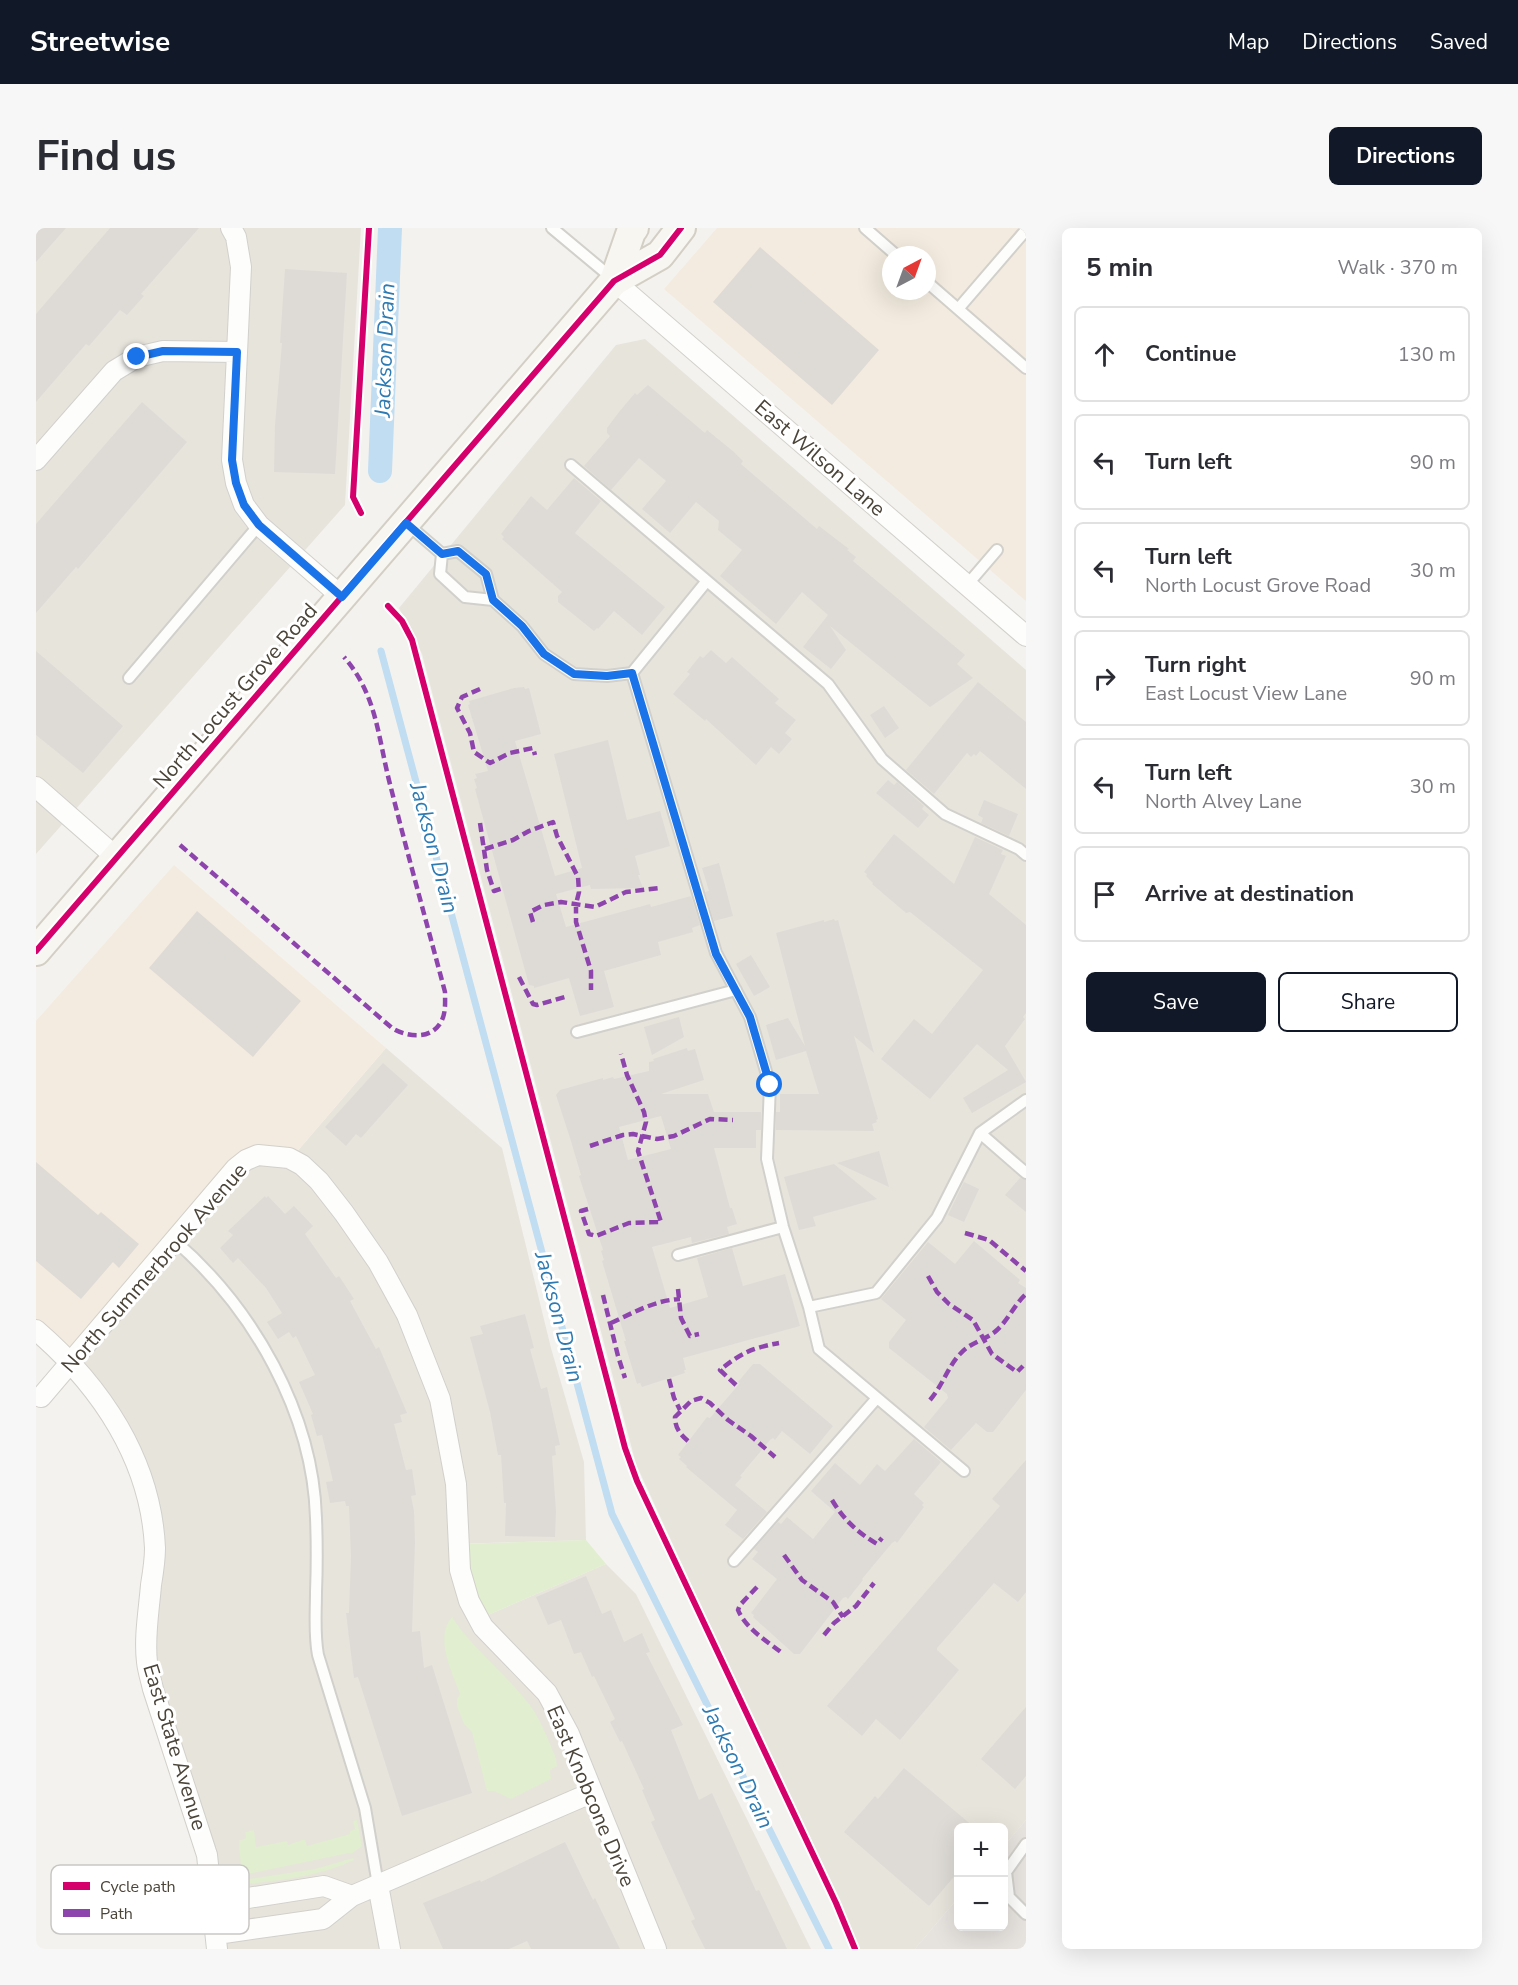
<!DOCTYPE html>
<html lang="en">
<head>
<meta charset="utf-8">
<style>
	:root { --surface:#fff; --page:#f7f7f7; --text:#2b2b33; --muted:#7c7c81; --line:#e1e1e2; --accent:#111827 }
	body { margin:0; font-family:"Nunito Sans",sans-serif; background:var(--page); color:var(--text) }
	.controls { position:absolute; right:18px; bottom:18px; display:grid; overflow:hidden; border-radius:9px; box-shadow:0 6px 24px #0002 }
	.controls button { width:54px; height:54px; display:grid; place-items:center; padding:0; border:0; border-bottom:2px solid var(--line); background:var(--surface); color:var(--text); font:30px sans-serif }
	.compass { position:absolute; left:846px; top:18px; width:54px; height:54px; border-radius:50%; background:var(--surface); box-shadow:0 6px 24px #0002; rotate:41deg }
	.stop { position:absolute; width:18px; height:18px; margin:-14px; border:4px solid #1a73e8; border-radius:50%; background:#fff }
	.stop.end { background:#1a73e8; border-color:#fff; box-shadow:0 2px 6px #0008 }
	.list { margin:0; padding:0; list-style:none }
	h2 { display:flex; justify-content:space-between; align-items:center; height:78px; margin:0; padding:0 24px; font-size:26px }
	h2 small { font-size:20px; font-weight:400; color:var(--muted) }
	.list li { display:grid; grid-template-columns:39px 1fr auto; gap:18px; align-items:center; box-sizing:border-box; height:96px; margin:0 12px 12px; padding:0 12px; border:2px solid var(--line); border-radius:9px }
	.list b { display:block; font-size:22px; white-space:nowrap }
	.list p { margin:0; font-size:20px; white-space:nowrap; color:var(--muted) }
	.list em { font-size:20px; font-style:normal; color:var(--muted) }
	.actions { display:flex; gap:12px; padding:18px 24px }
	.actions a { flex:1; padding:14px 0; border:2px solid var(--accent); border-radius:9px; text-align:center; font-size:21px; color:var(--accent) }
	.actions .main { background:var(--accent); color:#fff }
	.icon { flex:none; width:33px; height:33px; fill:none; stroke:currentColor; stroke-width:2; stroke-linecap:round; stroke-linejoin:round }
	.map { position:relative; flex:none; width:990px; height:1721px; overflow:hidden; border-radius:9px }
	header { display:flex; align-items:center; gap:36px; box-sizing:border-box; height:84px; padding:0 30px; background:var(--accent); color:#fff }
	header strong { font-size:28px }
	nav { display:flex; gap:33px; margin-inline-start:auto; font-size:21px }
	.intro { display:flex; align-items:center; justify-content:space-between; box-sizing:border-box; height:144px; padding:0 36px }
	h1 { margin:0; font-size:42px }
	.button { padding:15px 27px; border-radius:9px; background:var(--accent); color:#fff; font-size:21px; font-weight:700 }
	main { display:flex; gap:36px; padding:0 36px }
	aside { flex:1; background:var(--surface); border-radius:9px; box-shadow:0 6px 24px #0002 }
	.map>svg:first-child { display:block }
	.residential { fill:#e7e4dc }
	.commercial { fill:#f3ebdf; fill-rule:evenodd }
	.industrial { fill:#e6e2de }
	.green { fill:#e1eecf }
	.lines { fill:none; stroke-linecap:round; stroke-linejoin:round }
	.stream { stroke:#c0ddf1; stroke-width:7 }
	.canal { stroke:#c0ddf1; stroke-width:24 }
	.building { fill:#dedbd6; fill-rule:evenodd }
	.lane-casing { stroke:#d2d0cb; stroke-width:14 }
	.street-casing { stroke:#d2d0cb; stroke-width:22 }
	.secondary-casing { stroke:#d3cfc5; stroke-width:32 }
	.lane { stroke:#fdfdfc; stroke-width:10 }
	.street { stroke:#fdfdfc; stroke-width:20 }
	.secondary { stroke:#f7f6f1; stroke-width:28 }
	.quiet { stroke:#8e44ad; stroke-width:4.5; stroke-dasharray:9 4.5; stroke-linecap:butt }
	.cycleway-casing { stroke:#fff; stroke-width:10 }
	.cycleway { stroke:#d6006c; stroke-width:6 }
	.route { stroke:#1a73e8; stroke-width:8 }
	.labels { text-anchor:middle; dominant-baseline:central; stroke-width:6; stroke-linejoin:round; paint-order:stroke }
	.street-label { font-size:21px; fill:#4b4439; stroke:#fff }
	.water-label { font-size:22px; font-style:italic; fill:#2e7ab2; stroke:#fff }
	.key { fill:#fff; stroke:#c9c7c4; stroke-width:1.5 }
	.key-label { font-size:16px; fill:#4b4439 }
</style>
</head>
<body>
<header>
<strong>Streetwise</strong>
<nav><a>Map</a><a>Directions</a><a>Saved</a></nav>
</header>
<div class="intro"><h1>Find us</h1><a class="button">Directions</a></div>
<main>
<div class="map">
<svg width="990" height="1721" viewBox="0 0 990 1721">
	<rect width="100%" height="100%" fill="#f4f2ee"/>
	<path class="residential" d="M0,0H325L309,277L0,626Z
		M609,111L990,442V1592L968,1618V1600H922V1670L879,1721H823L600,1236L386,426L363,380L580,117Z
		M350,820L466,920L515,1120L548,1234L550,1312L421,1316L445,1390L570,1336L600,1366L775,1721H188L117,1434V1275L42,1137L212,935L253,933Z"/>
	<path class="commercial" d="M681,0H990V373L628,61ZM855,27H891V63H855Z
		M138,637L350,820L257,928L218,924L34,1129L0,1098V793Z"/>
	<path class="industrial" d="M990,1592V1721H879L922,1670V1698H968V1618Z"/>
	<path class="green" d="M550,1312L570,1336L445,1390L425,1316Z
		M416,1389C438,1423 472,1447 496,1480C506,1495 513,1514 520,1530L521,1538L514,1542L515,1551L475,1571L458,1563H451L436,1504L428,1496L421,1478V1471L424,1466C416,1444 398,1410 416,1389Z
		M321,1592L326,1618L315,1626L313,1625L212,1646L205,1640L203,1613L210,1610L209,1604L218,1602L220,1619L251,1613L252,1617L269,1611L271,1618L314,1606V1603L319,1601L317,1593Z
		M317,1630L318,1632C284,1648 248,1652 212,1656L213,1651L279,1641Z"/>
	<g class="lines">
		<path class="stream" d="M345,423L576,1286L793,1721"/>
		<path class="canal" d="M344,243L354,0"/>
	</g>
	<path class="building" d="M0,0H30L0,34Z
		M74,0H163L105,66L108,68L91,87L84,82L53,118L50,116L0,174V86Z
		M724,19L843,122L796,177L677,74Z
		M249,41L311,45L299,246L238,244L239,197L246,115H244Z
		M612,157L669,205L671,202L698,224L707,233L705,236L781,301L783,298L813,321L811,322L820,329L817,333L929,427L921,436L937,450L894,479L794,398L810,422L795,441L767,419L792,387L766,364L740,396L684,348L706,322L682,302L683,293L660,274L634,305L606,281L630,253L603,230L575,262L548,238L574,208L571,205V200L583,184L599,165L601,167Z
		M106,174L151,214L42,341L40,339L0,385V296Z
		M538,250L565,273L539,305L629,379L606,407L578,383L562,401L561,400L558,403L522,374V368L526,364L466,311L468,309L465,306L495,268L511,282Z
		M675,422L690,435L696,429L743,471L739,475L760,492L749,505L756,511L743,526L735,519L720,537L670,491L669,493L637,466L654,446L651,444L664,428L667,430Z
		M0,423L87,498L47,545L0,507Z
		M942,454L990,494V561L944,523L940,528L938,526L935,529L931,525L898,566L870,542Z
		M488,459L489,461L493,460L505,506L479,513L519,648L546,640L518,526L572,512L591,592L624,583L634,618L599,628L604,647H602L607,660L555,661L554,657L520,666L530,699L614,676L615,679L655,668L664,697L656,700L657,704L622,714L625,727L568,743L578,779L544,788L533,750L498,760V758L493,757L439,561L441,560L438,551L441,550L439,546L452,543L432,477L434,476L433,473L478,460Z
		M848,478L863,500L849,510L834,487Z
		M852,552L858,557L861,554L888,578L886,581L893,587L882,600L840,565Z
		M948,572L982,586L973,608L945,595L947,590L942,587Z
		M858,606L918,656L939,609L967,622L965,626L970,628L953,666L990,697V785L987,789L989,791L969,818L990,854L936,885L927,870L972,842L941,816L894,871L845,831L878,791L896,806L947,742L874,684L870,685L836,656L837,655L830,648L831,646L828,644Z
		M683,635L697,688L678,693L669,664L673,663L666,640Z
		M161,683L265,773L217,829L113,740Z
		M798,691L799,693L802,692L838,825L818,808L842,891L840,892L841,894L836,896L838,903L740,902V884H744V866H783L770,823L740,832L730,797L752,790L769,818L740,705L788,692V694Z
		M715,727L734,759L718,768L700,736Z
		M643,789L648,809L616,827L608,799Z
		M651,820L652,823L659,821L668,852L625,866H672L678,884H725V902H720V920H678L694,980H696L701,996L691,999L693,1006L656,1015L655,1009L616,1019L634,1080L672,1069L661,1030L696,1020L707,1058L749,1046L764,1098L647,1130L650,1142H648L649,1145L606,1159L604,1155L601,1156L588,1113H590L566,1033L568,1032L565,1023L567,1022L543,948L545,947L534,910L520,867L524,862L567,850V852L577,849L578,851L613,843V834L618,833L617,831ZM625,888L635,921L592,932L583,899Z
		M347,835L372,857L325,910L320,906L310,918L289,899Z
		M843,923L853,959L801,935Z
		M0,934L62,987L65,984L103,1016L83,1040L77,1034L45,1071L0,1033Z
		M798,936L841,971L777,989L780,998L763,1002L748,949Z
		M984,950L990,952V984L969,967Z
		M928,954L943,961L928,994L912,987Z
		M229,968L230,970L232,968L249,986L258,978L277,998L269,1006L300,1050L303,1048L318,1071L314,1073L340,1121L343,1119L371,1185L364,1187L366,1194L358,1196L370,1242L376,1241L380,1267L375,1268L378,1283L379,1314L376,1404L384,1403L388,1440L396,1437L436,1565L366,1588L322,1449L318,1450L310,1385H313L315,1328L313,1278H310L309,1273L294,1275L290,1254L297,1253L286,1207L281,1208L275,1187L277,1186L263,1154L279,1147L260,1108L257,1110L253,1104L242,1111L231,1094L246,1085L230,1060L202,1030L197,1035L184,1020L197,1007L192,1003Z
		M938,1013L984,1052L982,1055L990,1060V1162L957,1204H951L940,1195L915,1222L888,1199L912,1170L911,1166L853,1120V1114L870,1092L845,1071L892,1014L919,1036Z
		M489,1086L498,1120L494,1121L505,1161L511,1159L524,1217L519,1218L520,1227L516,1228L520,1283L519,1309L469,1308L470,1275H468L465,1227H462L454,1184L434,1109L447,1106L444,1098Z
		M717,1136H724L797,1198L774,1226L746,1203L739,1212L737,1210L734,1212L704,1248L706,1249L699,1257L731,1284L707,1311L689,1297L701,1282L650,1239L651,1238L643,1231L645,1229L642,1227L671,1189L674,1190L704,1155L702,1154Z
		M878,1211L905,1234L878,1266L888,1275L886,1277L888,1279L861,1315L859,1313L856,1315L826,1351L827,1352L812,1371L810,1369L807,1370L764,1426H758L717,1389L718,1387L715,1385L741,1351L716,1331L722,1324L718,1321L742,1294L745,1296L751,1289L777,1311L799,1284L775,1263L799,1235L824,1257L841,1236L849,1243Z
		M990,1232V1364L982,1374L958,1355L901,1420V1422L923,1442L864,1512L840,1491L826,1508L791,1478L964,1278L956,1271Z
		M550,1348L566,1386L575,1382L588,1414L606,1405L614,1424L610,1425L647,1497L635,1502L663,1572L676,1565L720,1663L723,1662L751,1721H669L655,1693L659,1691L615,1594L619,1592L606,1562L608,1561L586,1513L584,1514L574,1494L579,1491L558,1448L556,1449L545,1424L538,1426L525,1392L512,1397L500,1369Z
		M990,1479V1548L979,1561L945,1531Z
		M868,1540L938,1599H922V1644L893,1678L808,1604L839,1568L842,1571Z
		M529,1614L557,1672L559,1670L584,1721H495L491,1713L473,1721H407L387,1675L444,1652L445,1654Z"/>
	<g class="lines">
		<defs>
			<path id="lane" d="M516,0L576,50
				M829,0L860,27
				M891,54L990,140
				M922,81L990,2
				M535,237L792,456L846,531L909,586L983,621L990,627
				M370,295L406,326
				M931,357L961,322
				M457,372L450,346L422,323L406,326L404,346L429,369L457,372L486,398L508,426L538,446L571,448L596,445L670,354
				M596,445L680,725L714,789L734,857L731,931L747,999L773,1079L783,1121L928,1243
				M93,450L223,297
				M541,804L700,762
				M944,905L990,945
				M138,1012C217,1080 277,1185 280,1290C281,1315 281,1339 280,1364C280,1385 278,1406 282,1427L329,1580L342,1657
				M642,1027L747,999
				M773,1079L840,1065L901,990L944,905L990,872
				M698,1333L841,1170
				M990,1616L970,1644L973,1669L990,1686"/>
			<path id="street" d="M195,0L200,9L205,39L196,232L200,255L208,277L223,297L306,369
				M578,53L990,408
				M0,232L78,143L101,129L127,123L201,124
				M0,559L81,630
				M0,1102C65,1158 115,1232 119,1320C119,1332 117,1345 115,1357C113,1382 108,1409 111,1434C112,1443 115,1452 117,1461L171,1627L181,1721
				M5,1169L200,940L210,932L222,927L253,930L266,937L283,953L308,985L342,1034L371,1087L404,1171L420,1256L424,1342L433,1373L447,1399L511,1465L533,1506L620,1721
				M342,1657L354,1721
				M176,1667L212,1670L288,1658L316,1668L287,1691L181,1706
				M316,1668L555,1565"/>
			<path id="secondary" d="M578,53L595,4L598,0
				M0,723L578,53L624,27L645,0"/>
		</defs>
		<use href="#lane" class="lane-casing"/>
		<use href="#street" class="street-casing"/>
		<use href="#secondary" class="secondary-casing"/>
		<use href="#lane" class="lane"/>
		<use href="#street" class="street"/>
		<use href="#secondary" class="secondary"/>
		<path class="quiet" d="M444,461L426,469L421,480L434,505L438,524L454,535L474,525L497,520L499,527
			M444,595L451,642L458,663L467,660
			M144,617L356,800C371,809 396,813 406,792C410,783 409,773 409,764C391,696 372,628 355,560C342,512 342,468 308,429
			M449,621L477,612L493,603L517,594L521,608L542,649L543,664L540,676V694L555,743V762
			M497,694L494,684L508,677L525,674L559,679L590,664L623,660
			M483,749L497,776L501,777L529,769
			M554,918L587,907L597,906L621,911L638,908L674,891L697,892
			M552,981L545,983L553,1006L560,1008L593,995L625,994L602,923L610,894L608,884L591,847L585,826
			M929,1005L953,1012L990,1043
			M892,1048L901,1064L913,1076L937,1092L956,1126L981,1144L987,1138
			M642,1061L645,1090L654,1108L663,1106
			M567,1067L582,1128L589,1150
			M575,1095C597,1085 619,1072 644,1071
			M633,1151L638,1170L644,1182
			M700,1157L684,1142C705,1125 716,1120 743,1115
			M894,1172C907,1157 912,1138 925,1125C935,1114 950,1112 961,1102C972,1092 979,1076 990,1066
			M652,1213C644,1206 639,1200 639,1189L655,1173L665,1170L674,1175L692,1192L715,1208L739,1229
			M796,1272C808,1292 821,1304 841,1316L846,1310
			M748,1327L766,1352L797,1374L807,1389
			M721,1359L704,1377L702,1382C710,1401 731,1413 746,1425
			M788,1407L798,1395L820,1378L838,1355"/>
		<defs>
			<path id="cycleway" d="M325,285L317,269L333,0
				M352,378L366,393L376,412L589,1220L601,1253L800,1675L819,1721
				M0,723L578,53L624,27L645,0"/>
		</defs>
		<use href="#cycleway" class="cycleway-casing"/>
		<use href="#cycleway" class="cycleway"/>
	</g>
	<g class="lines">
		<path class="route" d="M101,129L127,123L201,124L196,232L200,255L208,277L223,297L306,369L370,295L406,326L422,323L450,346L457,372L486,398L508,426L538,446L571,448L596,445L680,726L714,789L734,857"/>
	</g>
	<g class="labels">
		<g class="street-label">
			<text transform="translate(784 230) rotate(41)">East Wilson Lane</text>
			<text transform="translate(199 468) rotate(-49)">North Locust Grove Road</text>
			<text transform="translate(118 1040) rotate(-49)">North Summerbrook Avenue</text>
			<text transform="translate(139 1519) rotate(73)">East State Avenue</text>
			<text transform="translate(555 1568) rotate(67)">East Knobcone Drive</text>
		</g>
		<g class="water-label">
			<text transform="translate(349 122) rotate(-88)">Jackson Drain</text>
			<text transform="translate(398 620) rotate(75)">Jackson Drain</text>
			<text transform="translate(523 1089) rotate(75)">Jackson Drain</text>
			<text transform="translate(702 1539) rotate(64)">Jackson Drain</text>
		</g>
	</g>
	<rect x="15" y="1637" width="198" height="69" rx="9" class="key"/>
	<rect x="27" y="1654" width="27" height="8" fill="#d6006c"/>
	<rect x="27" y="1681" width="27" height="8" fill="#8e44ad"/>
	<g class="key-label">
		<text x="64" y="1664">Cycle path</text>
		<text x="64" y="1691">Path</text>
	</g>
</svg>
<div class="controls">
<button>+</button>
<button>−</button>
</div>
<svg class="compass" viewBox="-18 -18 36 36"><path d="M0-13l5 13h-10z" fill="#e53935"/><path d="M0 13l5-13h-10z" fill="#7c7c81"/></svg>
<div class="stop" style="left:734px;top:857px"></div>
<div class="stop end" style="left:101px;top:129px"></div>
</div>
<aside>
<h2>5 min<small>Walk · 370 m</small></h2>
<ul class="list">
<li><svg class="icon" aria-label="ahead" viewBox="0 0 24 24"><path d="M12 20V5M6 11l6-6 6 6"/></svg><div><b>Continue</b></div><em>130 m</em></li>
<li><svg class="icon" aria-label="left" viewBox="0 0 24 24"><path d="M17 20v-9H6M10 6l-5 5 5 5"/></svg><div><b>Turn left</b></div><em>90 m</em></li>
<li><svg class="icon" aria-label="left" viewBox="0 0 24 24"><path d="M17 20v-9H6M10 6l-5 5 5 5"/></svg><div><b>Turn left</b><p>North Locust Grove Road</p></div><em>30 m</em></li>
<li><svg class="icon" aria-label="right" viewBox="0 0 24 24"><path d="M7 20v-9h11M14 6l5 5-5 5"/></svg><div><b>Turn right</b><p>East Locust View Lane</p></div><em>90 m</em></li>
<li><svg class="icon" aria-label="left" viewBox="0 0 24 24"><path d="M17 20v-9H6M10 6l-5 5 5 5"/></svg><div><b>Turn left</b><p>North Alvey Lane</p></div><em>30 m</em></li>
<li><svg class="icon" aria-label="arrive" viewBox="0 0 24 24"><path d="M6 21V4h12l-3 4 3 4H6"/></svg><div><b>Arrive at destination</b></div></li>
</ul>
<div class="actions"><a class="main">Save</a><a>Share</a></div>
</aside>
</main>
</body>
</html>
